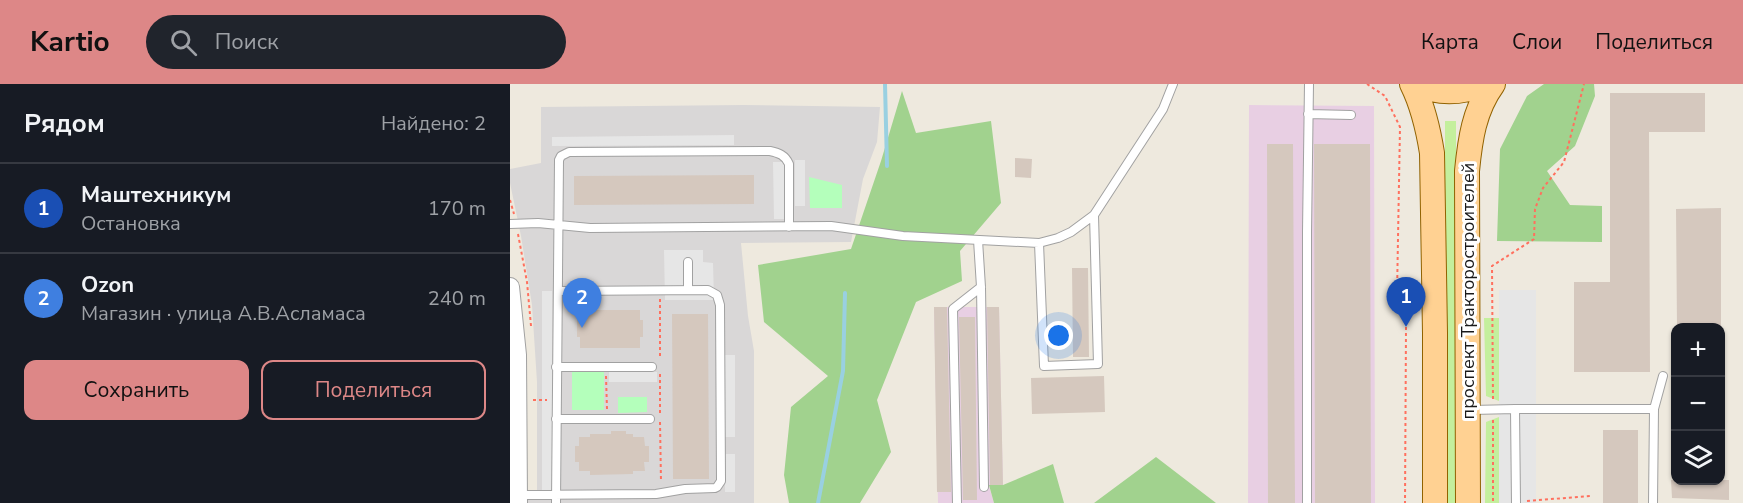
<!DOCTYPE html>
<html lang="ru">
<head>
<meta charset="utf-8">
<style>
	:root { --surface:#171b24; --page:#20242c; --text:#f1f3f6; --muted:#9ea1a6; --line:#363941; --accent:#dd8787 }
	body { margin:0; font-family:"Nunito Sans",sans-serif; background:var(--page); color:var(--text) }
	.controls { position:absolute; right:18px; bottom:18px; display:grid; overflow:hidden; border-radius:12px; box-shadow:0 2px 4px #0004 }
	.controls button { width:54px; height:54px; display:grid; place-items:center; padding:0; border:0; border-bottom:2px solid var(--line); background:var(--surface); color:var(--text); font:30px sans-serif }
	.you { position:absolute; left:549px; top:252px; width:21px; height:21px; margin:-15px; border:4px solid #fff; border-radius:50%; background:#1a73e8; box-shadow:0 0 0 9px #1a73e833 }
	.badge { display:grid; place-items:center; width:39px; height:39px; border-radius:50%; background:var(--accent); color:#fff; font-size:20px; font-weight:700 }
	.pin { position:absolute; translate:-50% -50px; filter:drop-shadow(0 2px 3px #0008) }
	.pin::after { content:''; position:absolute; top:32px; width:21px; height:18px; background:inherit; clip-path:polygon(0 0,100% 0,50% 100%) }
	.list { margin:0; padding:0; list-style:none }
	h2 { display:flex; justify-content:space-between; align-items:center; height:78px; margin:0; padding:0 24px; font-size:26px }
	h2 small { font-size:20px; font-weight:400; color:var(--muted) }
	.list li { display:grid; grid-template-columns:39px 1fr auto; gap:18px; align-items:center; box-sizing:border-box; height:90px; padding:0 24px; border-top:2px solid var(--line) }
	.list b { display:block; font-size:22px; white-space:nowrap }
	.list p { margin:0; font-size:20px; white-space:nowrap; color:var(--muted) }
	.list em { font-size:20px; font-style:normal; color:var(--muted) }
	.actions { display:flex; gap:12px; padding:18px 24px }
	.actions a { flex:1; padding:14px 0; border:2px solid var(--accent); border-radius:12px; text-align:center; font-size:21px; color:var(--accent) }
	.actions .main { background:var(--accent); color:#111 }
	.icon { flex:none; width:33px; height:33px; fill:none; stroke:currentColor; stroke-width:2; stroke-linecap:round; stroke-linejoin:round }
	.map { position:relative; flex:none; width:1233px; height:419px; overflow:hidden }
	header { display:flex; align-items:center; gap:36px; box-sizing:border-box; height:84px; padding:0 30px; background:var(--accent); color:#111 }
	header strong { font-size:28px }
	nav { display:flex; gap:33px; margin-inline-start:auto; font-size:21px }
	.search { width:420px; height:54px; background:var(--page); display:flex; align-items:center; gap:15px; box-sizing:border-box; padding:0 21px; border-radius:33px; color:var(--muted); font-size:22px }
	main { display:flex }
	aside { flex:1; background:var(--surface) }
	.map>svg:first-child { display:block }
	.residential { fill:#d9d7d7 }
	.industrial { fill:#e8cfe3 }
	.grass { fill:#c4ef9d }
	.forest { fill:#a1d28e }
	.park { fill:#b4ffbb }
	.parking { fill:#e6e6e6 }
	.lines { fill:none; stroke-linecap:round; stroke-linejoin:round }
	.stream { stroke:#99d0e1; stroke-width:4 }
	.building { fill:#d5c8be }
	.service-casing { stroke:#a1a1a1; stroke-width:10 }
	.tertiary-casing { stroke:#a1a1a1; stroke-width:20 }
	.primary-casing { stroke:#916200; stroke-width:26 }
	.path { stroke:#ff705e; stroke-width:2; stroke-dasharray:3 3; stroke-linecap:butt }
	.service { stroke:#fff; stroke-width:8 }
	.tertiary { stroke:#fff; stroke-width:18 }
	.primary { stroke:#ffd192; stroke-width:24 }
	.labels { text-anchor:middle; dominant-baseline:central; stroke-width:6; stroke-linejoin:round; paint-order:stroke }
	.street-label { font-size:18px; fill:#1a1a1a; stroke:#fff }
</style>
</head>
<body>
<header>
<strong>Kartio</strong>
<div class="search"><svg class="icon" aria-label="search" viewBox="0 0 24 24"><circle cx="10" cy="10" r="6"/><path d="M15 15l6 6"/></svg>Поиск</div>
<nav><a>Карта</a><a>Слои</a><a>Поделиться</a></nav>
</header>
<main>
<aside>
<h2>Рядом<small>Найдено: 2</small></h2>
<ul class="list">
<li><span class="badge" style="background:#1a4fb4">1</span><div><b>Маштехникум</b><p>Остановка</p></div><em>170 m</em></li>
<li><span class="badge" style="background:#3f7fe0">2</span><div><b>Ozon</b><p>Магазин · улица А.В.Асламаса</p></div><em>240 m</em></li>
</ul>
<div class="actions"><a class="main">Сохранить</a><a>Поделиться</a></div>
</aside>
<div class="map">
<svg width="1233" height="419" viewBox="0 0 1233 419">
	<rect width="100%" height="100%" fill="#eee9de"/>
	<path class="residential" d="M234,21L370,23L367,58L353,95L341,158L231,159L238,232L244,267V419H0L27,408V298L22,221L11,152L0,99V85L31,79V23Z"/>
	<path class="industrial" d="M739,21L864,22L865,419H738Z
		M424,223H489L493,401L479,402L484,419H428Z"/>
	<path class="grass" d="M935,37H946V419H935Z
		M974,234H989V317L976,312Z
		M989,333V419H975L976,338Z"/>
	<path class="forest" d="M1034,0H1084L1085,12L1065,62L1037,87L1060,121L1092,122V158L987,157L990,65L1017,12Z
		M392,7L406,49L481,37L491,119L450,167L452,197L406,218L367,316L381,368L350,419H279L274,391L281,323L318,292L254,238L248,181L341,165L371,77Z
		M646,373L706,419H584Z
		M543,380L554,419H484L479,401H493Z"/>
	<path class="park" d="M299,93L332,101V124H300Z
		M62,287H94V326H62Z
		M108,313H137V328L108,329Z"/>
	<path class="parking" d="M224,51V61L42,62V53Z
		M285,76H295V122H285Z
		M263,78H274V135H264Z
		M154,166H193V178L203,179L204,216H155Z
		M989,206H1026V419H989Z
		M32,207H42V406H32Z
		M214,271H225V353H214Z
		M99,288H147V298H99Z
		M215,370H225V408H215Z"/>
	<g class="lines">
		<path class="stream" d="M375,0L377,82
			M308,419L333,287L335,209"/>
	</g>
	<path class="building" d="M1100,9H1195V48H1139L1140,288H1064V198H1100Z
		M757,60H783L785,419H758Z
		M804,60H860L861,419H805Z
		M505,74L522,75L521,94L505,93Z
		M244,91V120L64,121V92Z
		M1211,124V243H1167L1166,125Z
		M562,184H578L579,273H563Z
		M424,223H437L441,408H427Z
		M477,223H489L493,401H480Z
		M70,226H130V236H133V253H130V264H70V253H67V236H70Z
		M162,230H198L199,395H163Z
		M449,233H465L467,416H453Z
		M594,292L595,328L522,330L521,294Z
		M1093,346H1128V419H1093Z
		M101,347H116V350H123V353H134L135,362H139V378H134L135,387H123V390L80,391V387H69V378H65V362H69V353H80V350H101Z
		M1161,396H1219V416L1162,414Z"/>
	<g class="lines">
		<defs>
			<path id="service" d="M798,30L841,31
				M0,140L28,139L80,144L321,142L393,152L529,159L548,154L561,148L584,131L653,25L663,0
				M468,156L471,203L474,403
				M529,159L534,282L588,280L584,131
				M178,206V178
				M46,283H142
				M1144,325L1153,292
				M962,326L1005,325
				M46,335H140
				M8,411L146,410L175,405L205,404L207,403L211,397L210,221L207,211L198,206L48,207
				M46,419L49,76L51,72L59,68L260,67C269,69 275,71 279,80V143
				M447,419L443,225L471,203
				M797,419V148L799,0
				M1006,419L1005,325H1144L1143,419"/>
			<path id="tertiary" d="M0,203L7,271L8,419"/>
			<path id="primary" d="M902,0C913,22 918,44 922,69L925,249V419
				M907,0C930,11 952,9 975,0
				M958,419L957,87C960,56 964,26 983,0"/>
		</defs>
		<use href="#service" class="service-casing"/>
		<use href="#tertiary" class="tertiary-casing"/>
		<use href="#primary" class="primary-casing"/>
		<path class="path" d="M857,0L875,12L890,43L887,210L895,226L896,243L895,419
			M0,116L4,130
			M8,150L17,198L21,242
			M150,215V275
			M150,290V332
			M96,292L97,325
			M983,315L982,182L1024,155L1025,125L1033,104L1054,78L1074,0
			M23,316H37
			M983,336V419
			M150,338L151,398
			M1017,417L1080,412"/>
		<use href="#service" class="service"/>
		<use href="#tertiary" class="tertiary"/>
		<use href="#primary" class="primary"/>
	</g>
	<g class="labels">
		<g class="street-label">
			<text transform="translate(958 207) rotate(-90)">проспект Тракторостроителей</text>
		</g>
	</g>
</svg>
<div class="controls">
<button>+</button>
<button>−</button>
<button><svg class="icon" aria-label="layers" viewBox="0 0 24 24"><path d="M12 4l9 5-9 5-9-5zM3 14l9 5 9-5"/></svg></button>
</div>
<div class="you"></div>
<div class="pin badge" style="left:896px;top:243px;background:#1a4fb4">1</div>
<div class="pin badge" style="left:72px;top:244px;background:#3f7fe0">2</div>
</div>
</main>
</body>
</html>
